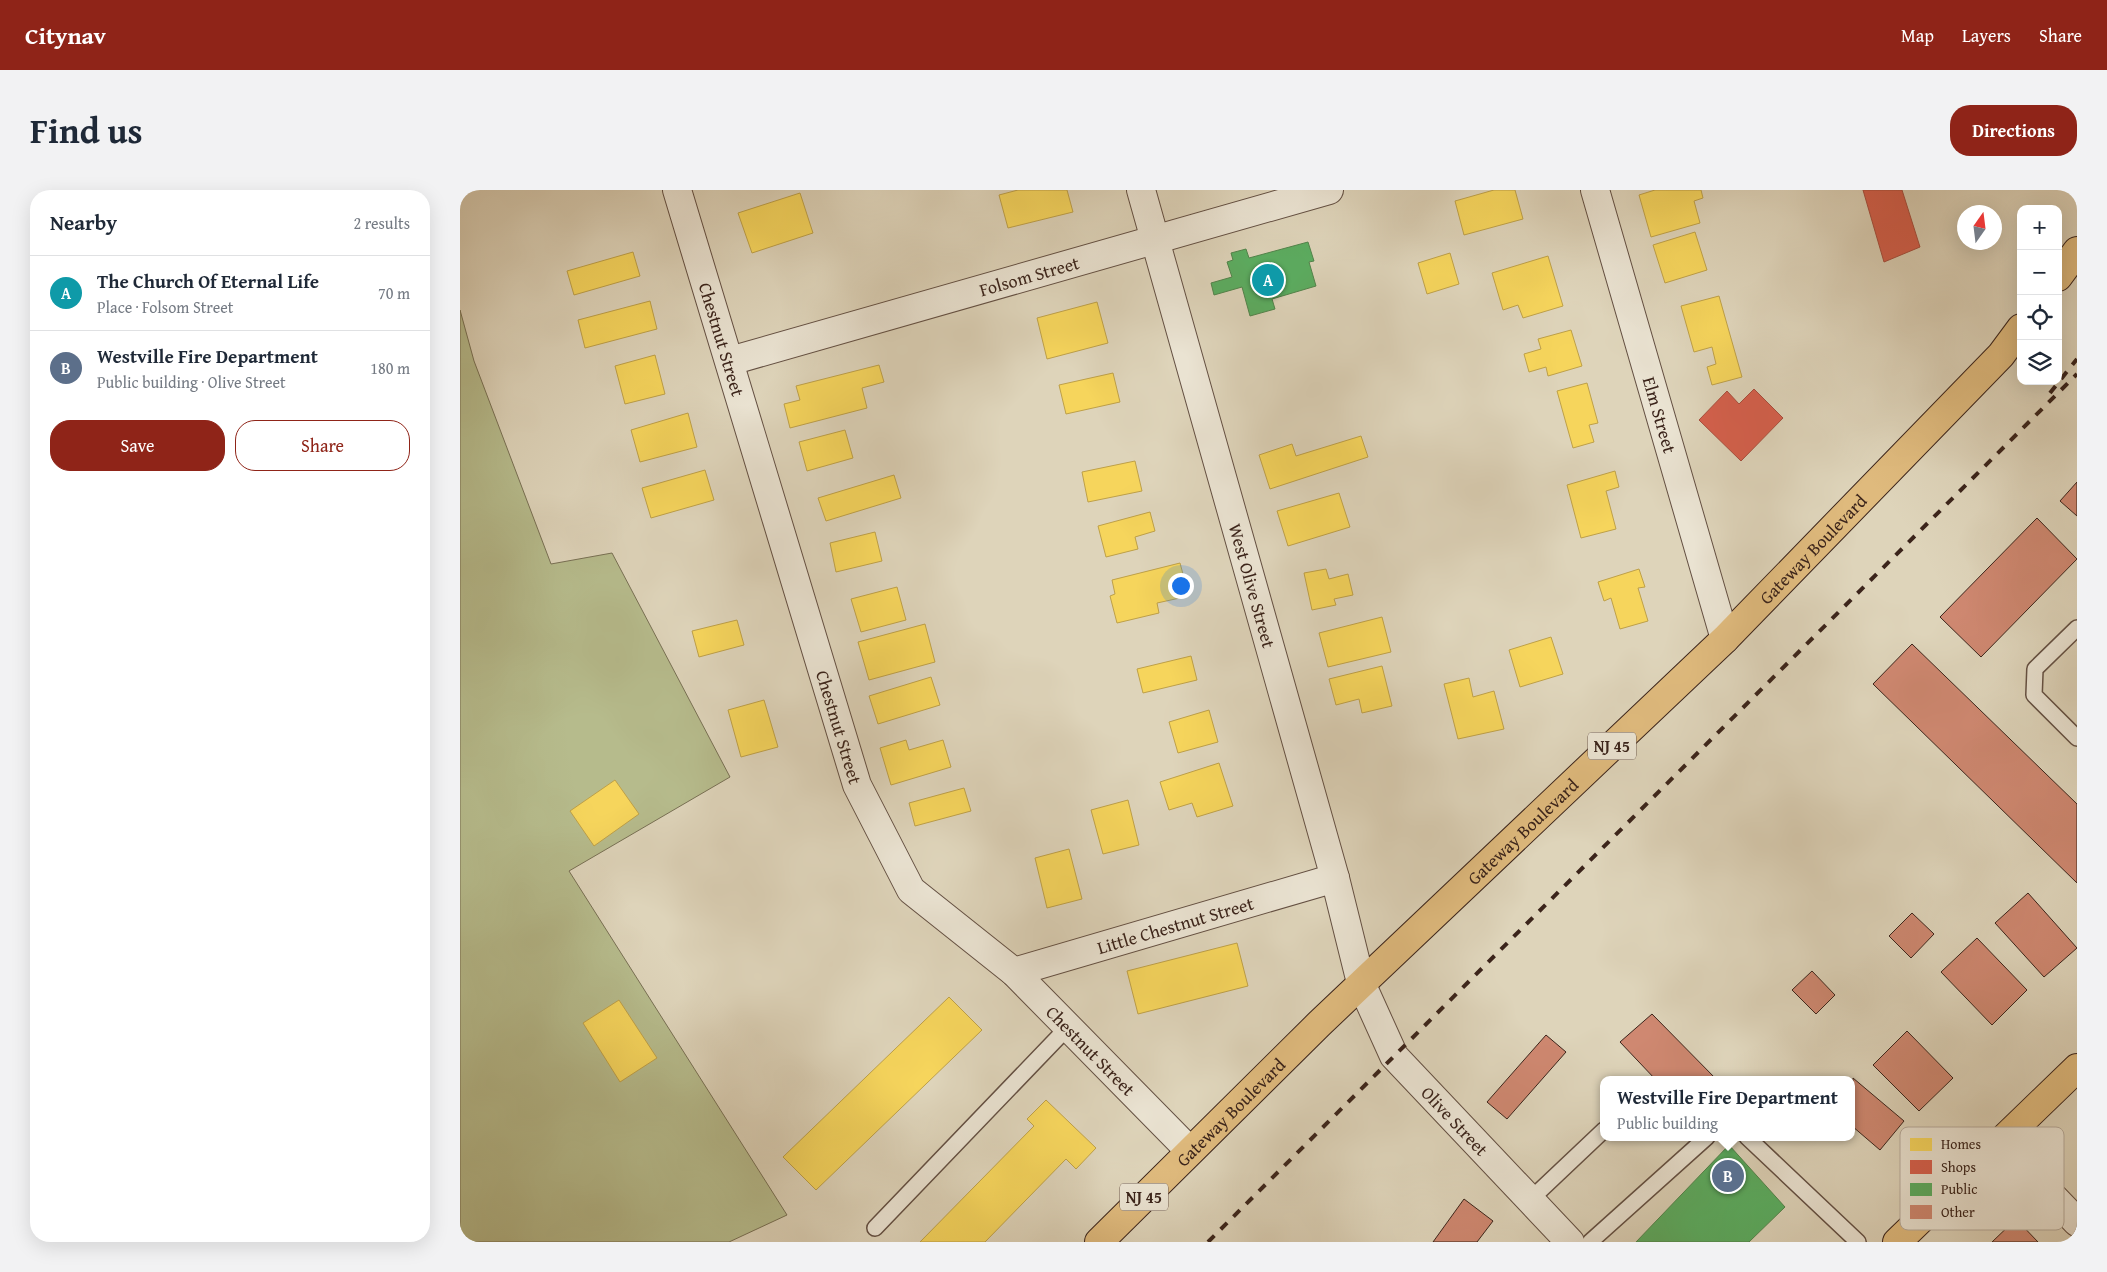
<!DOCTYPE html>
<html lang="en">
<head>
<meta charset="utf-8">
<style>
	:root { --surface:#fff; --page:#f2f2f3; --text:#1f2937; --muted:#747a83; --line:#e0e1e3; --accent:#8f2418 }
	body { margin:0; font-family:"Gentium Book Plus",serif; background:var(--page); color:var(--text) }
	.controls { position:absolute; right:15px; top:15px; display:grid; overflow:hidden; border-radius:10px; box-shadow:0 5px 20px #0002 }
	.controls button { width:45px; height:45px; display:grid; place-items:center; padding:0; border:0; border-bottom:1px solid var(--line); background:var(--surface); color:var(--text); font:25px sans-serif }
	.compass { position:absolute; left:1497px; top:15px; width:45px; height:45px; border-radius:50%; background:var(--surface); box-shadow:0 5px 20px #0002; rotate:14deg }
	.you { position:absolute; left:720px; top:395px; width:18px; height:18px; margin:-12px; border:4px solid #fff; border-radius:50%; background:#1a73e8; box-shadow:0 0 0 8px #1a73e833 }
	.badge { display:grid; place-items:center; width:32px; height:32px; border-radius:50%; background:var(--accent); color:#fff; font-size:16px; font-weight:700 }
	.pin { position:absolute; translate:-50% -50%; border:2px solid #fff; box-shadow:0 1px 5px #0006 }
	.popup { position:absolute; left:1140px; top:886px; width:255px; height:65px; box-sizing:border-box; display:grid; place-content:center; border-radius:10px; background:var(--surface); filter:drop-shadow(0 1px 4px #0005); font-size:16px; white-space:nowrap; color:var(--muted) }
	.popup b { font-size:19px; color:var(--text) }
	.popup::after { content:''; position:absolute; left:50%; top:100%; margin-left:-10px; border:10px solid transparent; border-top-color:var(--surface) }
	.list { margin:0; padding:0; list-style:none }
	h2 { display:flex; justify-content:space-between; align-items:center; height:65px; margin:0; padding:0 20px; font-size:21px }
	h2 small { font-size:16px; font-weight:400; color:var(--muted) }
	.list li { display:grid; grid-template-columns:32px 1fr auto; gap:15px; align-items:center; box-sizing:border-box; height:75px; padding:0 20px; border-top:1px solid var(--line) }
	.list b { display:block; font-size:19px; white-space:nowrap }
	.list p { margin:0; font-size:16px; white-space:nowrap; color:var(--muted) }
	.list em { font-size:16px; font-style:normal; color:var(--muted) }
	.actions { display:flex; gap:10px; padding:15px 20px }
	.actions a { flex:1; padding:11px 0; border:1px solid var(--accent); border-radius:20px; text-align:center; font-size:18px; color:var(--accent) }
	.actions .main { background:var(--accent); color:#fff }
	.icon { flex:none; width:28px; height:28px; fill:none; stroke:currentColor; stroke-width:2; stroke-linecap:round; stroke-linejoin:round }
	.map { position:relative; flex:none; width:1617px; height:1052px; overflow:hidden; border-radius:20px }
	header { display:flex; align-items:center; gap:30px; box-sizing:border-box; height:70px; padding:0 25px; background:var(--accent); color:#fff }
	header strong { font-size:24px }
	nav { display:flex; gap:28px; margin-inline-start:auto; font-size:18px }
	.intro { display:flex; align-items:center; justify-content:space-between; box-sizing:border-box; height:120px; padding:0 30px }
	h1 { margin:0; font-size:35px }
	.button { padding:12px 22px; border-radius:20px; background:var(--accent); color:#fff; font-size:18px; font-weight:700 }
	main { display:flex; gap:30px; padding:0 30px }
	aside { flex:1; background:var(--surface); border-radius:20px; box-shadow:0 5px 20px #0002 }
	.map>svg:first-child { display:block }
	.green { fill:#b6bb8c; stroke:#787054 }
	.homes { fill:#f6d55c; stroke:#bea048 }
	.shops { fill:#d6604d; stroke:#a84e3e }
	.public { fill:#5aae61; stroke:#51854c }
	.building { fill:#cf8871; stroke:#3b241b }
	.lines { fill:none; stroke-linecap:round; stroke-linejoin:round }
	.service-casing { stroke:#645043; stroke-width:18 }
	.minor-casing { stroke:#645043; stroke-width:30 }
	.tertiary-casing { stroke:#645043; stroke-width:30 }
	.primary-casing { stroke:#3b241b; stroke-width:30 }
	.service { stroke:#eae3d2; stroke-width:15 }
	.minor { stroke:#eae3d2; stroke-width:28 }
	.tertiary { stroke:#eae3d2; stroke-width:28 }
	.primary { stroke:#dfba7d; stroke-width:28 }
	.rail { stroke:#3b241b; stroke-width:4; stroke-dasharray:9 9; stroke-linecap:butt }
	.labels { text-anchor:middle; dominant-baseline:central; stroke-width:5; stroke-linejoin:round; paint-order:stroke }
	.shield { fill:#eae3d2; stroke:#705d52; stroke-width:1 }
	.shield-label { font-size:16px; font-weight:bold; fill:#3b241b }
	.street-label { font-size:18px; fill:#3b241b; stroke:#eae3d2 }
	.key { fill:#eae3d2; stroke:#b6aa9b; stroke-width:1 }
	.key-label { font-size:14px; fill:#3b241b }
</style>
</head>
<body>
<header>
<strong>Citynav</strong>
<nav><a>Map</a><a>Layers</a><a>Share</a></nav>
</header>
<div class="intro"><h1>Find us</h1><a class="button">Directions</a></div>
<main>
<aside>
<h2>Nearby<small>2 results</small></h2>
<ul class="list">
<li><span class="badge" style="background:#0f9aa8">A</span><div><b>The Church Of Eternal Life</b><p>Place · Folsom Street</p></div><em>70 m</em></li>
<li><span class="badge" style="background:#5c6f8a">B</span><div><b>Westville Fire Department</b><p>Public building · Olive Street</p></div><em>180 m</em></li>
</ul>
<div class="actions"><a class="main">Save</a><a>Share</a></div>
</aside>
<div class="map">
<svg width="1617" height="1052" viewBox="0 0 1617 1052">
	<rect width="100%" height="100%" fill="#ded4ba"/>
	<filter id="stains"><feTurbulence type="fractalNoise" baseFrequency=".004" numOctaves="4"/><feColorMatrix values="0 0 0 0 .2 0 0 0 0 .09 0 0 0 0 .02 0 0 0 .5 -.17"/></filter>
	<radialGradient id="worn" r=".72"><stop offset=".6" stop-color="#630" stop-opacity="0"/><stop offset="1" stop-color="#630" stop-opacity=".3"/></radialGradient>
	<path class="green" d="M0,120L14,171L91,374L152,363L270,587L109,681L327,1025L269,1052H0Z"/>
	<path class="homes" d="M558,0H607L613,22L548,38L539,5Z
		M1034,0H1055L1063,29L1004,45L995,11Z
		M1195,0H1241L1243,8L1234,11L1240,33L1191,47L1179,5Z
		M340,3L353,43L292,63L278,23Z
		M1235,42L1247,80L1205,93L1193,55Z
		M173,62L180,86L114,105L107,81Z
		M990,63L999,94L967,104L958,73Z
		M1088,66L1103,116L1063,128L1058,115L1043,120L1032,83Z
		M1259,106L1282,187L1252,195L1247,177L1256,174L1252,157L1234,162L1221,116Z
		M190,111L197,139L125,158L118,130Z
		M637,112L648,153L587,169L577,128Z
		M1111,140L1122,176L1088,186L1086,177L1069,182L1064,164L1081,159L1078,149Z
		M195,165L205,204L165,214L155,176Z
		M419,175L424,192L402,198L407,218L330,238L324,214L340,210L336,196Z
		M653,183L660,212L606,224L599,195Z
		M1127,193L1138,233L1129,235L1134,252L1113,258L1097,201Z
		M228,223L237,257L180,272L171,240Z
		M385,240L393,268L347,281L339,252Z
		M901,246L908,267L810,299L799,265L832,254L836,266Z
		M675,271L682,301L628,312L622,282Z
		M245,280L254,310L191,328L182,298Z
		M1155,281L1159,297L1146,301L1156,339L1121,348L1107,295Z
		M434,285L441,308L366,331L358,308Z
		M879,303L890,337L828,356L817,321Z
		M690,322L695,341L675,347L678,359L646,367L638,336Z
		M415,342L422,371L376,382L370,353Z
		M720,373L729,406L697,413L699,423L657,433L650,406L655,404L652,390Z
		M866,379L869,389L888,384L893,405L874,409L876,415L852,420L844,383Z
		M1179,379L1185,397L1178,398L1188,431L1160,439L1151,408L1144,411L1138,392Z
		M437,397L446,430L401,442L391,409Z
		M922,427L931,462L868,477L859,443Z
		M277,430L284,455L239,467L232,441Z
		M465,434L475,472L409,490L398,452Z
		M1091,447L1103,484L1060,497L1049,460Z
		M731,466L737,490L683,503L677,479Z
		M922,476L932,516L902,523L899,509L876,515L869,489Z
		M471,487L480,515L418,534L409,506Z
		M1009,488L1013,507L1034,501L1044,539L998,549L984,494Z
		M304,510L318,557L281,567L268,520Z
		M749,520L758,552L718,563L709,532Z
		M446,550L449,560L483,550L491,577L431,595L420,558Z
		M759,573L773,616L737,627L732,613L709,620L700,592Z
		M155,590L179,624L134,656L110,621Z
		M504,598L511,621L455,636L449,613Z
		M668,610L679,655L643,664L631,620Z
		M609,659L622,709L587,718L575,668Z
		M777,753L788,796L678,824L667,781Z
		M489,807L522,840L356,1000L323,967Z
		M159,810L197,868L160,892L123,833Z
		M586,910L636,958L616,979L606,969L525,1052H460L574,936L567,929Z"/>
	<path class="shops" d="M1403,0H1442L1460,57L1424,72Z
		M1294,199L1323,228L1281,271L1239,230L1267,201L1279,214Z"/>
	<path class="public" d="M848,52L854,71L849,72L856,96L812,109L815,119L790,126L782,97L754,105L751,93L772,87L767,72L773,70L771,63L786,59L789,68Z
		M1269,955L1325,1017L1289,1052H1176Z"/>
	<path class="building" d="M1617,292V326L1600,311Z
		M1577,328L1617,369L1521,467L1480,427Z
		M1452,454L1617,614V693L1413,494Z
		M1568,703L1617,758L1584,787L1535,733Z
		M1452,723L1474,744L1451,768L1429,746Z
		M1517,748L1567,800L1532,835L1481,782Z
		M1352,781L1375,805L1356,824L1332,800Z
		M1192,824L1257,890H1196L1160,852Z
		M1447,841L1493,888L1459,921L1413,875Z
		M1086,845L1106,862L1047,929L1027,912Z
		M1393,888L1444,931L1420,960L1392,936Z
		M1004,1009L1033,1031L1017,1052H973Z
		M1556,1029L1578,1052H1532Z"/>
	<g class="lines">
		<defs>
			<path id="service" d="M1617,438L1575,479L1574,505L1617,548
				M1287,947L1398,1052
				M1070,1010L1144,940
				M415,1038L608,837
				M1130,1052L1247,947"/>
			<g id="minor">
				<path id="s1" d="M217,0L397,595L451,700L554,782L730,961"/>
				<path id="s2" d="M681,0L875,688L901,793"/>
				<path id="s3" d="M1135,0L1265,449"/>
				<path id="s4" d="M270,171L869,0"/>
				<path id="s5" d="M554,782L875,688"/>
				<path d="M1540,952L1617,1032"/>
			</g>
			<g id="tertiary">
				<path id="s6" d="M901,793L934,866L1110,1052"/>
			</g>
			<g id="primary">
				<path d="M1598,87L1617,61"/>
				<path id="s7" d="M639,1052L859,834L1265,449L1541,165L1561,138"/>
				<path d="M1437,1052L1617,878"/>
			</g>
		</defs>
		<use href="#service" class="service-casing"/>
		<use href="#minor" class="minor-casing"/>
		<use href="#tertiary" class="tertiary-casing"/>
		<use href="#primary" class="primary-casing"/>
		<use href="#service" class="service"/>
		<use href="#minor" class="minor"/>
		<use href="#tertiary" class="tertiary"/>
		<use href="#primary" class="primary"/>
		<path class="rail" d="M1590,203L1617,169
			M748,1052L1617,184"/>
	</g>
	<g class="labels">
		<g class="shield">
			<rect x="1128" y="542.5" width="48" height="27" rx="4"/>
			<rect x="660" y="993.5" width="48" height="27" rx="4"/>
		</g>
		<g class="shield-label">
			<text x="1152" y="556">NJ 45</text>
			<text x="684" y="1007">NJ 45</text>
		</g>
		<g class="street-label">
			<text stroke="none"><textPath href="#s4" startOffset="311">Folsom Street</textPath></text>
			<text stroke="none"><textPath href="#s1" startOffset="156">Chestnut Street</textPath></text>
			<text stroke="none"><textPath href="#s3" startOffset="234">Elm Street</textPath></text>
			<text stroke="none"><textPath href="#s7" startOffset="995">Gateway Boulevard</textPath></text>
			<text stroke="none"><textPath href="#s2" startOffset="411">West Olive Street</textPath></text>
			<text stroke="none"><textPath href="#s1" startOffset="561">Chestnut Street</textPath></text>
			<text stroke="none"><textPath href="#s7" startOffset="590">Gateway Boulevard</textPath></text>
			<text stroke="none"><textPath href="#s5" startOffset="168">Little Chestnut Street</textPath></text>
			<text stroke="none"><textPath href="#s1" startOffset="981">Chestnut Street</textPath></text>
			<text stroke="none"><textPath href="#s7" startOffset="185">Gateway Boulevard</textPath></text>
			<text stroke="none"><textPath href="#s6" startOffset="169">Olive Street</textPath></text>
		</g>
	</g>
	<rect x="1440" y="937" width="164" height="103" rx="8" class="key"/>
	<rect x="1450" y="948" width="22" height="13" fill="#f6d55c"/>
	<rect x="1450" y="970" width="22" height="14" fill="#d6604d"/>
	<rect x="1450" y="993" width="22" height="13" fill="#5aae61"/>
	<rect x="1450" y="1015" width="22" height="14" fill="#cf8871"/>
	<g class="key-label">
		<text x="1481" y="959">Homes</text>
		<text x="1481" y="982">Shops</text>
		<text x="1481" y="1004">Public</text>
		<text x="1481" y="1027">Other</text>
	</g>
	<rect width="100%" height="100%" filter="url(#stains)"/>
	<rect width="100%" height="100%" fill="url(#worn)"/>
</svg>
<div class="controls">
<button>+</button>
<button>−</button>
<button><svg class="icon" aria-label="locate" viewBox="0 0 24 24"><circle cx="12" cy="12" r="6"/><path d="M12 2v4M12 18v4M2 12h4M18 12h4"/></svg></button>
<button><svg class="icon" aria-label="layers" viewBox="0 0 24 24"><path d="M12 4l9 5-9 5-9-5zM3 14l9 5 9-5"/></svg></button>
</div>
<svg class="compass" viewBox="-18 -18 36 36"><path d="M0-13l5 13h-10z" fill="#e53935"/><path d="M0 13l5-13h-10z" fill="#747a83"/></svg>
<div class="you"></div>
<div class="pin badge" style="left:808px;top:90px;background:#0f9aa8">A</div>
<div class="pin badge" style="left:1268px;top:986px;background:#5c6f8a">B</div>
<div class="popup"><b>Westville Fire Department</b>Public building</div>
</div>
</main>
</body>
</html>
